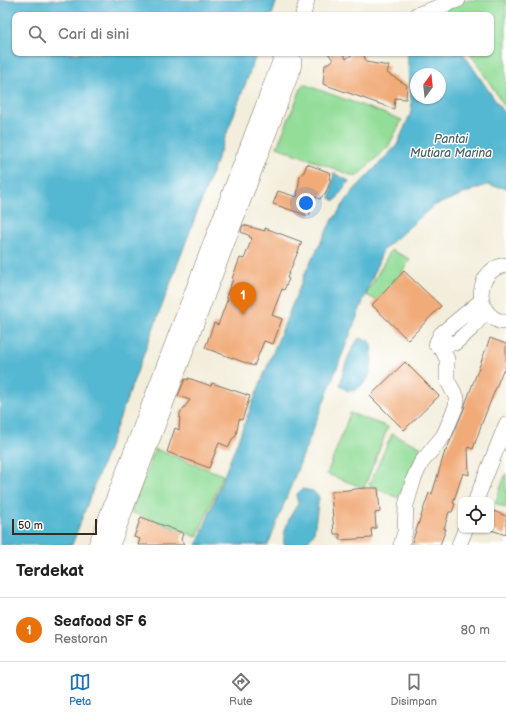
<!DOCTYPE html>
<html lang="id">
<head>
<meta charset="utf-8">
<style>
	:root { --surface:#fff; --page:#f2f2f2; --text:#222; --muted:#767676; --line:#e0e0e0; --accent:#1f6fb2 }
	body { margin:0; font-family:"Balsamiq Sans",sans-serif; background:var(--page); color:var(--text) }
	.controls { position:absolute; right:12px; bottom:12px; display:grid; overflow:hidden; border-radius:8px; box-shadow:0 1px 3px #0004 }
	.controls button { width:36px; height:36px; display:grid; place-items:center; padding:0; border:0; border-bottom:1px solid var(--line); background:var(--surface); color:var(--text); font:20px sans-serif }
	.compass { position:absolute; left:410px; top:68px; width:36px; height:36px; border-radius:50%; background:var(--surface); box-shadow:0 1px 3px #0004; rotate:15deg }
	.scale { position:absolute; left:12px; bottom:10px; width:85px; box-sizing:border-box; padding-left:4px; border:2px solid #3b2a1e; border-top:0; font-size:11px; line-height:14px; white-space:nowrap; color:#3b2a1e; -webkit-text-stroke:3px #fff; paint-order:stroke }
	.you { position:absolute; left:306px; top:203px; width:14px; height:14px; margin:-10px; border:3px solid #fff; border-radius:50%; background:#1a73e8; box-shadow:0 0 0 6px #1a73e833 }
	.badge { display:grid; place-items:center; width:26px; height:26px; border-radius:50%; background:var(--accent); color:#fff; font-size:13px; font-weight:700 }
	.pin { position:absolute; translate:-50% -33px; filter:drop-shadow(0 1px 2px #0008) }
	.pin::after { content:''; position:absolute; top:21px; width:14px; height:12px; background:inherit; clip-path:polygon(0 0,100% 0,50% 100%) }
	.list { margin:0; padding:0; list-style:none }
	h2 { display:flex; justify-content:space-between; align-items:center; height:52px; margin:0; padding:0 16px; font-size:17px }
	h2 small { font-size:13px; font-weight:400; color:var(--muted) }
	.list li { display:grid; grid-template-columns:26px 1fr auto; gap:12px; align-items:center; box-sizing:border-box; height:64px; padding:0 16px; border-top:1px solid var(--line) }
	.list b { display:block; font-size:15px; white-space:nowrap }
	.list p { margin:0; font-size:13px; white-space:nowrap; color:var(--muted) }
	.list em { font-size:13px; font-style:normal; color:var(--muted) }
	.icon { flex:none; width:22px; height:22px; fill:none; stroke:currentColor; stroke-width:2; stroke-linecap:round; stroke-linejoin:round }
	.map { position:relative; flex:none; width:506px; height:545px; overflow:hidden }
	.search { position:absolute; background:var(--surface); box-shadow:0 1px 3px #0004; left:12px; right:12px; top:12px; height:44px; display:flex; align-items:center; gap:10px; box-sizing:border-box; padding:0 14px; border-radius:8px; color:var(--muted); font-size:15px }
	.sheet { height:116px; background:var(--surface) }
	nav { display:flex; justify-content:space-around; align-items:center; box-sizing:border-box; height:56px; border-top:1px solid var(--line); background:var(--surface); font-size:11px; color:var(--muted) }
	nav a { display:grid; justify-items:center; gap:2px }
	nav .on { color:var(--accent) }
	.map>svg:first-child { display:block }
	.green { fill:#93dd99; stroke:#67845c }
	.water { fill:#54b8d2; stroke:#487178; fill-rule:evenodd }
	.building { fill:#f1ab79 }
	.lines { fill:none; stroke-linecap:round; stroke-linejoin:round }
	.minor-casing { stroke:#7b6f60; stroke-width:16 }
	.minor { stroke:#fff; stroke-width:15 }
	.labels { text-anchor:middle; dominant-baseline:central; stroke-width:3; stroke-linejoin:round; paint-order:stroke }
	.water-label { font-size:12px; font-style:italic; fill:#456366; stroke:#fff }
</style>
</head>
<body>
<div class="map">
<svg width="506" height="545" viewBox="0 0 506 545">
	<rect width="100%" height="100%" fill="#fff"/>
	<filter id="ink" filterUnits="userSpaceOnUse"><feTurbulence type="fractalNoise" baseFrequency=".025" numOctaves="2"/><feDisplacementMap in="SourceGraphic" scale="8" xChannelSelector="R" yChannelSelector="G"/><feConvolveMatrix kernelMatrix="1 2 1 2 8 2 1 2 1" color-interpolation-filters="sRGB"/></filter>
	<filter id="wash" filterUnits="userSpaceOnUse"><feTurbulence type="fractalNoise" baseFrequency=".012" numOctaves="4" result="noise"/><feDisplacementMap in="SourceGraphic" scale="16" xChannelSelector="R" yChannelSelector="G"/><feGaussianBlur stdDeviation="0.9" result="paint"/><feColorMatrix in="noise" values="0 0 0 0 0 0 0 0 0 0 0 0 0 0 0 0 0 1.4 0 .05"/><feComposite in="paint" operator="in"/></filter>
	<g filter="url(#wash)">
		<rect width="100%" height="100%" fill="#f3eedb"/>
		<path class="green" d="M462,0H506V108L470,53H491V15H449L446,8Z
			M303,84L402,120L388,147L356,177L277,147Z
			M391,250L410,259L384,304L366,295Z
			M350,413L388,427L364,488L327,474Z
			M392,434L421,447L398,498L369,485Z
			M155,449L223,475L197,537L131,512Z
			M506,473V508L495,503Z"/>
		<path class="water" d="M0,0H277L272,15H15V53H257L72,545H0Z
			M407,53H463L503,112L506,113V188L486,185L433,206L383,250L268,545H197L256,394L306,271L330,224L352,192L397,145L412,110ZM416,74H440V98H416Z
			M334,173L349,181L335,201L330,198C332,189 332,181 334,173Z
			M359,338L370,341C373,351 373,371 367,380C364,384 358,388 355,391L346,390L340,385C344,366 348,354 359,338Z
			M302,489L313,491L319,497L314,533L305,545H284C282,530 290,515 298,504L296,495Z"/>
		<g id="blocks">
			<path class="building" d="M328,53H343L346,59L353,54L364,55L366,62L389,66L387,73L407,85L406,99L395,98L394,109L323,84L325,65L333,60Z
				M307,164L331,173L329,179L331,180L325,195H323L320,199L315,197L309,216L273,204L278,191L297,197L300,175L304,172Z
				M243,225L265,231V228L302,242L287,278L289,279L284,290L282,289L272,315L282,319L273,344L264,341L254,366L205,348L214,323L218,325L228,298L226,297L233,279H232L240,258L244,259L252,238L249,237L250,236L241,232Z
				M404,271L441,306L408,340L372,305Z
				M490,338L506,344V371L503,370L482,423L473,449L468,447L469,475L463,473L453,503L455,504L452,512H449L444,529H446L440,545H411L429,493L432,494L445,451H446L464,409L466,402Z
				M405,362L439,396L404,430L370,396Z
				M188,378L211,386L212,383L250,396L242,420L239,419L236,436L232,439L229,447L219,443L209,468L167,452L175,428L179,430L180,413L190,400L178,396L185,379L188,380Z
				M364,488H378L380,512L375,513L376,528L371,529L372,538L340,540V534H334L331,492Z
				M491,510L506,516V535L491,530Z
				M141,517L183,533L181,540L185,545H138L140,539L134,537Z"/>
		</g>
	</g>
	<g filter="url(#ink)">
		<use href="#blocks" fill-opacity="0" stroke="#7b6f60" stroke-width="1"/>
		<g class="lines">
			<defs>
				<path id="minor" d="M303,15L307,0
					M416,15L458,0
					M506,265C478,268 472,308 497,320C499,322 503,322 506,322
					M436,344L455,343L472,328L486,311
					M436,344L441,334L481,301
					M476,500L506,425
					M96,545L279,64L282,58L290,53
					M112,545L293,69L294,62L291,53
					M401,545L405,532L406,505L414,478L421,463L444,435L456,406L457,398L447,380V359L443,351L436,344
					M459,545L465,530"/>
			</defs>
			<use href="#minor" class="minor-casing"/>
			<use href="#minor" class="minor"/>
		</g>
	</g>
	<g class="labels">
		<g class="water-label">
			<text x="451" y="139">Pantai<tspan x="451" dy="14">Mutiara Marina</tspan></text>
		</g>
	</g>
</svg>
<div class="controls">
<button><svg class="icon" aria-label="locate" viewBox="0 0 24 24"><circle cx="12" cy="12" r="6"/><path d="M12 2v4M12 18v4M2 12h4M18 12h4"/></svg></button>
</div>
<svg class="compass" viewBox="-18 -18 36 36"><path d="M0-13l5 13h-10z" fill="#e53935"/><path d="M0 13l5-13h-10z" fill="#767676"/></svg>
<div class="scale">50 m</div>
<div class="you"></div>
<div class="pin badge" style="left:243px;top:315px;background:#e8710a">1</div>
<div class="search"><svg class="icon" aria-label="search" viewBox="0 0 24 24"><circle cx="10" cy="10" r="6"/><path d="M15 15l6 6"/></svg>Cari di sini</div>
</div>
<section class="sheet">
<h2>Terdekat<small></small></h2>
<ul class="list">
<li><span class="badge" style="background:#e8710a">1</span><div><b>Seafood SF 6</b><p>Restoran</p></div><em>80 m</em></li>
</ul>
</section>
<nav>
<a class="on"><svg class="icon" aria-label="map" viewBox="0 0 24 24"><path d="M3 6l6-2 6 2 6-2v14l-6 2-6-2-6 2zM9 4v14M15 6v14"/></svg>Peta</a>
<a><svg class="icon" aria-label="directions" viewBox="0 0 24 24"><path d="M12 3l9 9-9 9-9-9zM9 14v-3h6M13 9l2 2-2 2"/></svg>Rute</a>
<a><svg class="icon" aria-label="saved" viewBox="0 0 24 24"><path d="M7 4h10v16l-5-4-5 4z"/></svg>Disimpan</a>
</nav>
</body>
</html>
